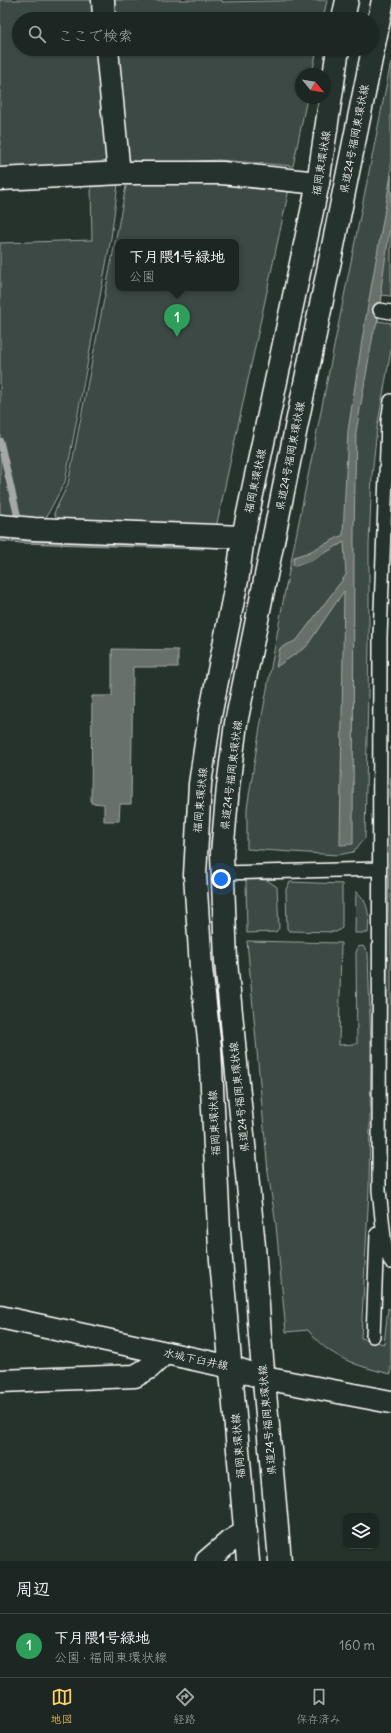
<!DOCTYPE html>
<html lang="ja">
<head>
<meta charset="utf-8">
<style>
	:root { --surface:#1c2622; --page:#252e2a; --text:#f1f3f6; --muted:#a0a5a5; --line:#3a4340; --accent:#ffd166 }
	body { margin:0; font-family:Delius,"Klee One",sans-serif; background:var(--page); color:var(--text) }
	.controls { position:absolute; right:12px; bottom:12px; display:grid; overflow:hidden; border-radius:8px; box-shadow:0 1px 3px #0004 }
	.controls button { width:36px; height:36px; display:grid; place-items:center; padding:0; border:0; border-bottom:1px solid var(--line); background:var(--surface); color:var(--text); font:20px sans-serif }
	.compass { position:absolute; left:295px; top:68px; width:36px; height:36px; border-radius:50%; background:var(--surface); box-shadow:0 1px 3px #0004; rotate:120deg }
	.you { position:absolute; left:221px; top:879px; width:14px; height:14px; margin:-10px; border:3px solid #fff; border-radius:50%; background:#1a73e8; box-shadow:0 0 0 6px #1a73e833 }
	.badge { display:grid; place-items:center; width:26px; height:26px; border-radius:50%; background:var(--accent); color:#fff; font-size:13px; font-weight:700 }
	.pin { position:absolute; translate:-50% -33px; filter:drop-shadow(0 1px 2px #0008) }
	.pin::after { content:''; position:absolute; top:21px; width:14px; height:12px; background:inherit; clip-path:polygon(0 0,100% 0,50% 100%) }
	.popup { position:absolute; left:115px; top:239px; width:124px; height:52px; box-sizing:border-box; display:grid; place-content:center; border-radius:8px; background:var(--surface); filter:drop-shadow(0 1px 3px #0005); font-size:13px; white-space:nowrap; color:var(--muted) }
	.popup b { font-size:15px; color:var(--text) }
	.popup::after { content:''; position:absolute; left:50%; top:100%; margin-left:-8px; border:8px solid transparent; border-top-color:var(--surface) }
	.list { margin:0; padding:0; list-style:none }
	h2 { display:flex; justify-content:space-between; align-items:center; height:52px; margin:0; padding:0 16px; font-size:17px }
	h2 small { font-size:13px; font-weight:400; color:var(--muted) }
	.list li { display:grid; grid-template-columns:26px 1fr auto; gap:12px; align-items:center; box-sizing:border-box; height:64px; padding:0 16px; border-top:1px solid var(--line) }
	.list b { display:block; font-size:15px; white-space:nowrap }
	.list p { margin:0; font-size:13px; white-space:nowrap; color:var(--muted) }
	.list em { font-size:13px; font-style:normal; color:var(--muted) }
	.icon { flex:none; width:22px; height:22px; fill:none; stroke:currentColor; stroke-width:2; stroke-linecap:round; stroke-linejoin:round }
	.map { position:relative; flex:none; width:391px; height:1561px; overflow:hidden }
	.search { position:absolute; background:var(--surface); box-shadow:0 1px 3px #0004; left:12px; right:12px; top:12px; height:44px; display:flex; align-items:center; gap:10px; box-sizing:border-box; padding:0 14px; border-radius:22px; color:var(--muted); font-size:15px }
	.sheet { height:116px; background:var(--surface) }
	nav { display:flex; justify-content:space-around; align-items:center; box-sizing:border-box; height:56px; border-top:1px solid var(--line); background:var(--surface); font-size:11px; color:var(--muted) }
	nav a { display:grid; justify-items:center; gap:2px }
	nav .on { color:var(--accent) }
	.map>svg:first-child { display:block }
	.green { fill:#3e4944; stroke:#9ea4a2; fill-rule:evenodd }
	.water { fill:#67706c; stroke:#a4a9a7 }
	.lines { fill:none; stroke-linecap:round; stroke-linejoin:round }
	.stream { stroke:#a4a9a7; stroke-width:7 }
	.service-casing { stroke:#fff; stroke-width:16 }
	.minor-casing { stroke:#fff; stroke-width:25 }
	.secondary-casing { stroke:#fff; stroke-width:25 }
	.primary-casing { stroke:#fff; stroke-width:25 }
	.service { stroke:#26332d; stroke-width:13 }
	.minor { stroke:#26332d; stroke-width:22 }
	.secondary { stroke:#26332d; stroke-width:22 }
	.primary { stroke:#26332d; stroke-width:22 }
	.labels { text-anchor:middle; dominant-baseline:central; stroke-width:3.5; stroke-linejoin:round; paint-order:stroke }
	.street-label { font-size:11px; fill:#fff; stroke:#26332d }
</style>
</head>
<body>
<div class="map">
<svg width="391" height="1561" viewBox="0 0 391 1561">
	<rect width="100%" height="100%" fill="#26332d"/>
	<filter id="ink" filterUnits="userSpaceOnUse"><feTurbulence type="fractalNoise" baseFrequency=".025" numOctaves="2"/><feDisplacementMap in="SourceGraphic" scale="8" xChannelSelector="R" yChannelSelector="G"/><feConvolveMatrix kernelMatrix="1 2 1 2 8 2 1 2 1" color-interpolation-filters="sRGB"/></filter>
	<g filter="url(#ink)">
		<path class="green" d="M0,0H95L97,19H19V49H99L110,163L0,169Z
			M112,0H222V2L327,0L323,19H114Z
			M116,49H317L312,74H301V98H307L293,166L219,160L137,164L125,159Z
			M391,62V296L382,295L378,321L391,323V350L377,428L372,475L369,545V642L365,838L353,852L338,855L247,849V808L260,727L285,591Z
			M217,179L289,189L216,528L60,525L54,513L68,484L127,181ZM118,242H236V288H118Z
			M118,184L111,238L65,482L42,525L0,522V243L92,240L91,187Z
			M391,747V1040L386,1037Z
			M246,879L267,880L277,887L279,928L276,932L247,933Z
			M290,882L342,884V928L336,932L290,931L287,929L286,889Z
			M356,891C370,903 369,917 368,933H355Z
			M247,941L341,943L339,1045L357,1044L356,953L358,947L363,946L368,953L371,1048L369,1189L361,1338L384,1344L388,1308L391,1310V1374C359,1367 328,1357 308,1330L286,1332L276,1225L268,1172Z"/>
		<path class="water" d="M391,175V221L381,288C384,303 378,320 373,335L356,432L354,532L353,844L340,845L344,591L306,647L276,667L280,648L297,640L346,575L344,542L311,561L293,566L294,557L309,552L343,535L348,431L363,334Z
			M0,532L205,544L204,549L21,543L0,541Z
			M112,649L178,650V667H133L131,804H120L119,821H104V804L91,803L92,696H112Z"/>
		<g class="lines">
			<path class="stream" d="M0,441L19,522"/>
			<defs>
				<path id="service" d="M380,310L391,312
					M391,401L388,422L380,637L379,1190L385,1247L391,1262
					M222,873L379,869
					M373,1336L377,1234"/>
				<path id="minor" d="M103,0L104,19
					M107,49L118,164L122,173
					M0,179L122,173H222L318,183
					M0,526L34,529L243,537
					M0,1381L135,1376L149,1368L165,1353
					M207,1561L229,1542L246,1532"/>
				<path id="secondary" d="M0,1317L231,1367L264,1378L391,1402"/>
				<path id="primary" d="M343,19L347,0
					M248,1561L220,1249L210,1048L201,968L195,875L200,784L210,716L238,575L243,537L318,183L338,49
					M280,1561L260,1336L254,1246L226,962L222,853L228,787L236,723L383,0"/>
			</defs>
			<use href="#service" class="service-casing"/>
			<use href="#minor" class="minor-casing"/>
			<use href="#secondary" class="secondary-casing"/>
			<use href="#primary" class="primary-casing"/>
			<use href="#service" class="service"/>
			<use href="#minor" class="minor"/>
			<use href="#secondary" class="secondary"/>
			<use href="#primary" class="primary"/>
		</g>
	</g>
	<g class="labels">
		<g class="street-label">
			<text transform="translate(354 139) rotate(-79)">県道24号福岡東環状線</text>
			<text transform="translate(321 163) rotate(-81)">福岡東環状線</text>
			<text transform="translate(290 456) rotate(-79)">県道24号福岡東環状線</text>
			<text transform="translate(255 481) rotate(-78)">福岡東環状線</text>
			<text transform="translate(231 775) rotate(-83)">県道24号福岡東環状線</text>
			<text transform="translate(200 800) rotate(-85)">福岡東環状線</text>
			<text transform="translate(239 1097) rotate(-96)">県道24号福岡東環状線</text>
			<text transform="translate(214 1123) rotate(-93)">福岡東環状線</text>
			<text transform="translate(196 1359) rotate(12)">水城下臼井線</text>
			<text transform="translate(267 1420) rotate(-95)">県道24号福岡東環状線</text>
			<text transform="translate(238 1446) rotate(-95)">福岡東環状線</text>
		</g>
	</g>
</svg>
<div class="controls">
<button><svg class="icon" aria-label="layers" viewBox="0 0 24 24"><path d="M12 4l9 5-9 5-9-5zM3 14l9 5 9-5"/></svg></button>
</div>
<svg class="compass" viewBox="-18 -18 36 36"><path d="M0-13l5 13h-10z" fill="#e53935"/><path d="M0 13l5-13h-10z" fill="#a0a5a5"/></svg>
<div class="you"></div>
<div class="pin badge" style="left:177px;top:337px;background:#2e9e5b">1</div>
<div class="popup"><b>下月隈1号緑地</b>公園</div>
<div class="search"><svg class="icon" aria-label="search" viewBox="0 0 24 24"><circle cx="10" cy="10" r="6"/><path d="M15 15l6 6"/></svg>ここで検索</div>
</div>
<section class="sheet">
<h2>周辺<small></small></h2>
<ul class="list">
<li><span class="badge" style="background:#2e9e5b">1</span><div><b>下月隈1号緑地</b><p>公園 · 福岡東環状線</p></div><em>160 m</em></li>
</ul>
</section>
<nav>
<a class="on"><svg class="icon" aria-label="map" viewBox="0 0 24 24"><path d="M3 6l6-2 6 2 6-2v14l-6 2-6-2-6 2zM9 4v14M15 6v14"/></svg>地図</a>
<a><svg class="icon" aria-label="directions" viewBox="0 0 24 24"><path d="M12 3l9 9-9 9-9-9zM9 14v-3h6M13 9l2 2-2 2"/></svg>経路</a>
<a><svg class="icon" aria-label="saved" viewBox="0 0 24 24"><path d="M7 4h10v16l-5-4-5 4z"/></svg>保存済み</a>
</nav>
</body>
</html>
